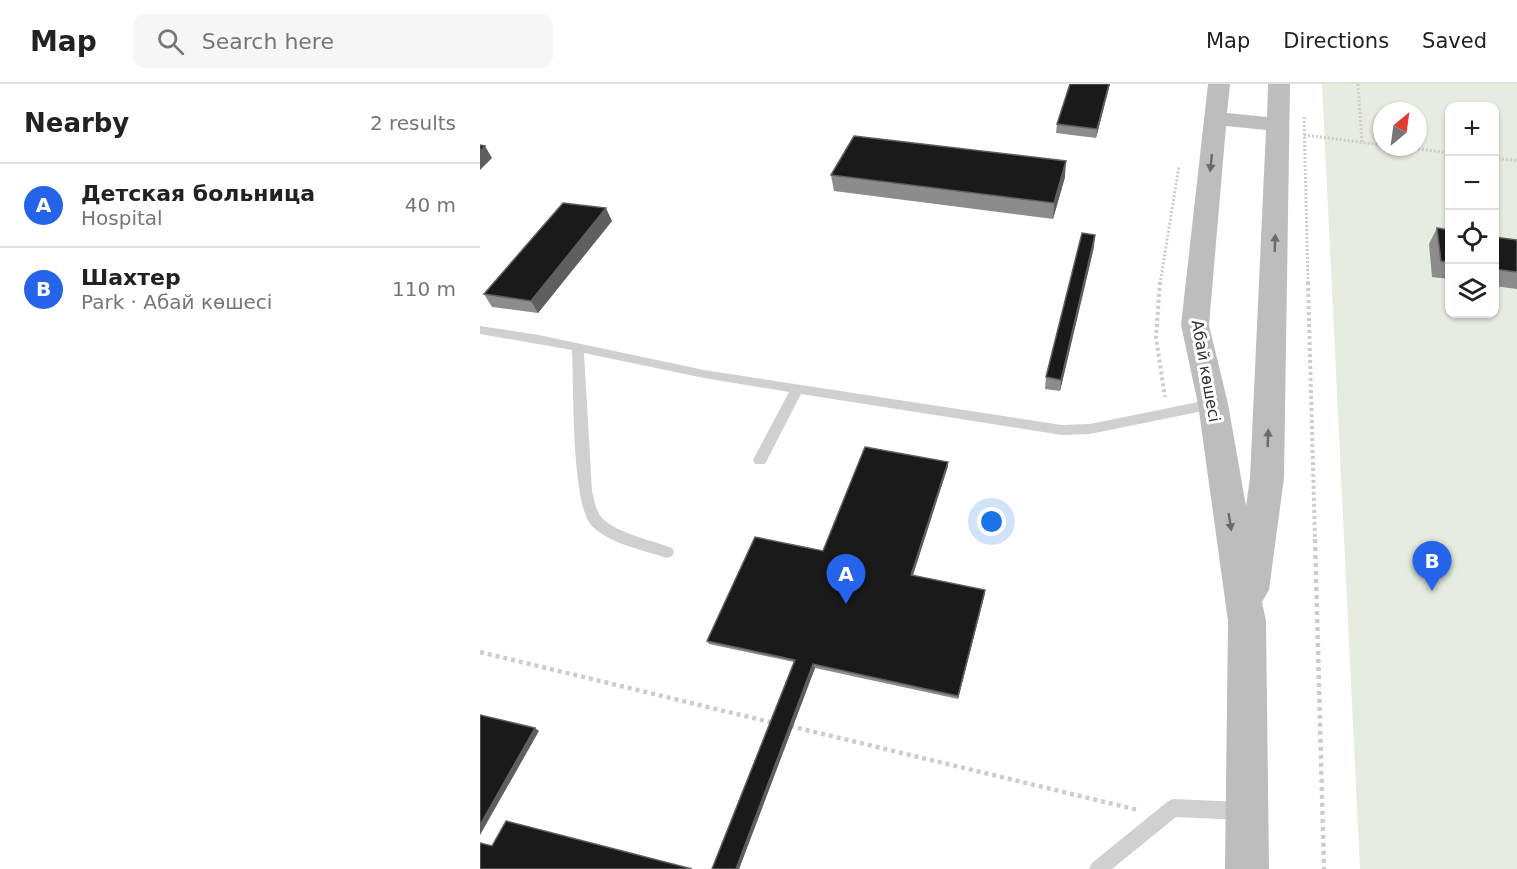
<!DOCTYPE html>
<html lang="en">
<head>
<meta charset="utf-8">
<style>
	:root { --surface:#fff; --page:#f6f6f6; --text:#222; --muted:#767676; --line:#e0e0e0; --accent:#2563eb }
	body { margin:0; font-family:"DejaVu Sans",sans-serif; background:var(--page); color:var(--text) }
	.controls { position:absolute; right:18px; top:18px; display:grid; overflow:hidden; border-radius:12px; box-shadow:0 2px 4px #0004 }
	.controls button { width:54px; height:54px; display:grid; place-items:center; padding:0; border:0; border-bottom:2px solid var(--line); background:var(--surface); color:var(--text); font:30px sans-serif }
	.compass { position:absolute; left:893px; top:18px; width:54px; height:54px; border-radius:50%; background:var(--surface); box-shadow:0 2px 4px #0004; rotate:29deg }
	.you { position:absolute; left:512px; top:438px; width:21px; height:21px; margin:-15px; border:4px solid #fff; border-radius:50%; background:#1a73e8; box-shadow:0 0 0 9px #1a73e833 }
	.badge { display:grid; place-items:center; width:39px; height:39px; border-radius:50%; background:var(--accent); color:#fff; font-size:20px; font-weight:700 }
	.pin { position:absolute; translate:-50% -50px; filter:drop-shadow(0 2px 3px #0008) }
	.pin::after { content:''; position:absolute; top:32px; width:21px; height:18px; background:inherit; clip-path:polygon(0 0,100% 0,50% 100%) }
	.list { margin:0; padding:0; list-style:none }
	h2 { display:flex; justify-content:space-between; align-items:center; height:78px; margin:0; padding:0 24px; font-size:26px }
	h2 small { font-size:20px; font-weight:400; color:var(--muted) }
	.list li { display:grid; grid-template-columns:39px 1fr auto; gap:18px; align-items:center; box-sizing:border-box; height:84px; padding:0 24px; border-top:2px solid var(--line) }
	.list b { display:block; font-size:22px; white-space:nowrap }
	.list p { margin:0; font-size:20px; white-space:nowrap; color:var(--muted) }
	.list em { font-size:20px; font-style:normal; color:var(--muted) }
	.icon { flex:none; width:33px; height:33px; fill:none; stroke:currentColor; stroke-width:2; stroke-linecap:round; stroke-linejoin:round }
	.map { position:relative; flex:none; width:1037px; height:785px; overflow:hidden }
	header { display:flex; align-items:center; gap:36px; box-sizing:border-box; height:84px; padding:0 30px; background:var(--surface); border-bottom:2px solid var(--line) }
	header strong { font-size:28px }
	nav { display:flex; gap:33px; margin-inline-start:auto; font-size:21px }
	.search { width:420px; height:54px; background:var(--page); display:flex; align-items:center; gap:15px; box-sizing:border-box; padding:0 21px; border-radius:12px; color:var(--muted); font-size:22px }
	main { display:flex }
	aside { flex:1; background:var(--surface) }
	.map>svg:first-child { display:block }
	.green { fill:#e6ecdf; fill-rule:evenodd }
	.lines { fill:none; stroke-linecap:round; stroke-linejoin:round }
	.path-far2 { stroke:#cdcdcd; stroke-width:3; stroke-dasharray:2 2; stroke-linecap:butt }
	.path-far1 { stroke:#cdcdcd; stroke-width:4; stroke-dasharray:3 3; stroke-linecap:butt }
	.path { stroke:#cdcdcd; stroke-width:4.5; stroke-dasharray:4 4; stroke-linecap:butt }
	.service { fill:#d0d0d0; fill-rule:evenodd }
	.secondary { fill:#bdbdbd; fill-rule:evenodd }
	.wall { fill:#8c8c8c }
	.shaded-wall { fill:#5f5f5f }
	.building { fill:#1a1a1a; stroke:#5f5f5f; stroke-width:1.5 }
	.oneway { fill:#6a6a6a }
	.labels { text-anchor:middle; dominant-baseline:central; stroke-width:6; stroke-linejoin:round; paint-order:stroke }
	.street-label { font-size:16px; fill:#333; stroke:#fff }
</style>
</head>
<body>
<header>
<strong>Map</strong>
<div class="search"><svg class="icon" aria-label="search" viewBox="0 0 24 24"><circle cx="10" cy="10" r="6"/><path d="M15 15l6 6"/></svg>Search here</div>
<nav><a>Map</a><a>Directions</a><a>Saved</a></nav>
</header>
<main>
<aside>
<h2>Nearby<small>2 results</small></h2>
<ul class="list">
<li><span class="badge">A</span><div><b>Детская больница</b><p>Hospital</p></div><em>40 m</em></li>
<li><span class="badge">B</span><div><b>Шахтер</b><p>Park · Абай көшесі</p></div><em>110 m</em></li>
</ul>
</aside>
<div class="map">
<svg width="1037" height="785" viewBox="0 0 1037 785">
	<rect width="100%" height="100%" fill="#fff"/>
	<path class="green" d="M842,0H1037V785H880ZM970,22H1014V230H970ZM902,27H938V63H902Z"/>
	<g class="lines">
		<path class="path-far2" d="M878,0L882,58
			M824,33L828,200
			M824,51L902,61
			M922,63L970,69
			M1014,74L1037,77
			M680,200L699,82"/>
		<path class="path-far1" d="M680,198L676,254L685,313
			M828,198L835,456"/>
		<path class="path" d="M835,455L844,785
			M0,568L294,639
			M310,642L658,726"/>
		<path class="service" d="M0,242L59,251L224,286L582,341L610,340L733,315L739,320L733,325L610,350L582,351L321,310L285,380H275L273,376L309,308L224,294L104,269L112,407C114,414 115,423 119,430C130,448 172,456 192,464L194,468L192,472L187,474C163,466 130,460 112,442C91,421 94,300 92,266L0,250Z
			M693,715L763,718L769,721L772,727L769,733L763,736L696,733L632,785H609L612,779L687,718Z"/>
		<path class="secondary" d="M728,0H750L747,29L787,33L788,0H810L804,394L789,506L782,518L786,537L789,785H745L748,537L718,320L701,241ZM746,42L786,46L770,394L766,422L748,320L729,241Z"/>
	</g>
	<path class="wall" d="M630,0L616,54L576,49L577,40Z
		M351,91L585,93L573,135L354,107Z
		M132,137L58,229L12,223L4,210Z
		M957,144L969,146V195L952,193L949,160Z
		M1014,153L1037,156V205L1014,202Z
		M614,163L580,307L565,305L566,293Z
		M468,378V382L433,491L505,509L478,615L335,584L259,785H232L314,578L229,560L227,557L343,467Z"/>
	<path class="shaded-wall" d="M629,0H630L616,54L617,45Z
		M5,62L12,74L0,86V67Z
		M586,77L585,93L573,135L574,119Z
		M126,124L132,137L58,229L51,217Z
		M615,151L614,163L580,307L581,296Z
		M468,378V382L432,494L431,491Z
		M505,506V509L478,615V612Z
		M333,580L335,584L259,785H256Z
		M55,644L59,647L0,751V741Z"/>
	<path class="building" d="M590,0H629L617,45L577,40Z
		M374,52L586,77L574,119L351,91Z
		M0,61L5,62L0,67Z
		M83,119L126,124L51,217L4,210Z
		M957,144L969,146V178L961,177Z
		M602,149L615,151L581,296L566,293Z
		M1014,153L1037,156V188L1014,185Z
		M385,363L468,378L431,491L505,506L478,612L333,580L256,785H232L315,576L227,557L275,453L343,467Z
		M0,631L55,644L0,741Z
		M26,737L212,785H0V759L12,762Z"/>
	<defs><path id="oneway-solid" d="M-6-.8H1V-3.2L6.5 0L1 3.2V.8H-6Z" transform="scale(1.5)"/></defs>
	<g class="oneway">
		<use href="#oneway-solid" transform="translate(731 79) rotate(96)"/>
		<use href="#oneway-solid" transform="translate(795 159) rotate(-88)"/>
		<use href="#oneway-solid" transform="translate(788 354) rotate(-88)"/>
		<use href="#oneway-solid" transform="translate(750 438) rotate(81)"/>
	</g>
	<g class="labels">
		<g class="street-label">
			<text transform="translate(726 287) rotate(80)">Абай көшесі</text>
		</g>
	</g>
</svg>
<div class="controls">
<button>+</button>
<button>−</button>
<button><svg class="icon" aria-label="locate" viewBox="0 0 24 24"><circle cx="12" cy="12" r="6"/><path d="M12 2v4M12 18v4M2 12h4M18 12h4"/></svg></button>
<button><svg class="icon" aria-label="layers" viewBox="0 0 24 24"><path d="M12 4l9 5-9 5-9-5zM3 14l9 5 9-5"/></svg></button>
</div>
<svg class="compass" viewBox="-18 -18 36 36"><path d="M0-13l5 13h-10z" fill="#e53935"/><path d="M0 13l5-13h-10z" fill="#767676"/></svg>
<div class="you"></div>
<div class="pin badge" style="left:366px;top:520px">A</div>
<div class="pin badge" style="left:952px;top:507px">B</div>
</div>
</main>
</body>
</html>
